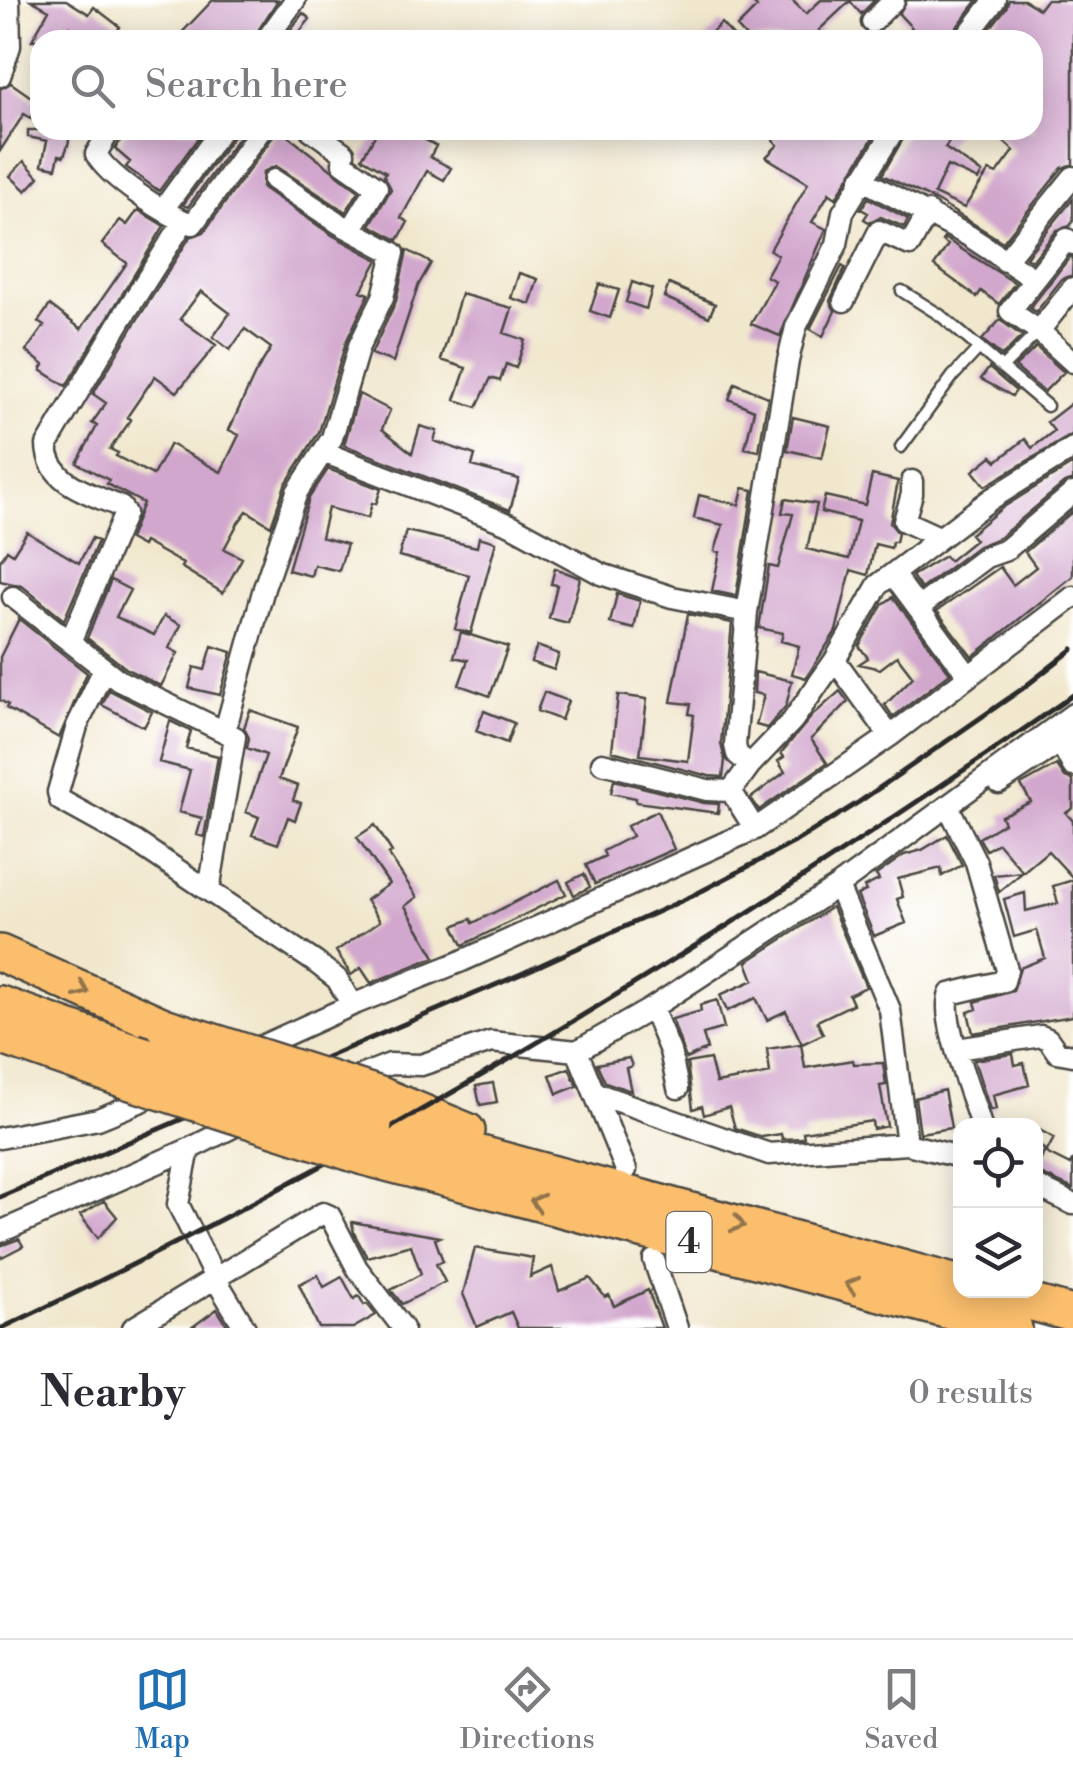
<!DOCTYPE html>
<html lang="en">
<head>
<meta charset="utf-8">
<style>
	:root { --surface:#fff; --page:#f7f7f7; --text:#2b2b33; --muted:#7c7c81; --line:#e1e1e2; --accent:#1f6fb2 }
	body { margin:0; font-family:"Libre Bodoni",serif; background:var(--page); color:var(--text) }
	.controls { position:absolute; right:30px; bottom:30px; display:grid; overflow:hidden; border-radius:20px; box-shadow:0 5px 25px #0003 }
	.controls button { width:90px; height:90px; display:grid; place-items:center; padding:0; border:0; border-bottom:2px solid var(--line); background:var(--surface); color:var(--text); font:50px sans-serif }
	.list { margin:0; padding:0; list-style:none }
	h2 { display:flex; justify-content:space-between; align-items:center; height:130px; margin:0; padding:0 40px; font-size:42px }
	h2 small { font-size:32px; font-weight:400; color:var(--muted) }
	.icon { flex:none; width:55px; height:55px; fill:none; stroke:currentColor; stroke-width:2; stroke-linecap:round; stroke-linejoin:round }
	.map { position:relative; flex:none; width:1073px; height:1328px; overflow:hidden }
	.search { position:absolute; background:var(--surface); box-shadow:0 5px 25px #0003; left:30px; right:30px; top:30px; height:110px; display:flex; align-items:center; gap:25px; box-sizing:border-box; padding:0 35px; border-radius:30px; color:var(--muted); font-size:38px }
	.sheet { height:310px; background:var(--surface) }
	nav { display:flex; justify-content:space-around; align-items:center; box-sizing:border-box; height:140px; border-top:2px solid var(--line); background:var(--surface); font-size:28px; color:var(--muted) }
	nav a { display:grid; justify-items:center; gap:5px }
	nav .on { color:var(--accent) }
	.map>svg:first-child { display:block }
	.building { fill:#d2a7cd; fill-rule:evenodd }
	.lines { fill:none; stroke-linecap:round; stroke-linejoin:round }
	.service-casing { stroke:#494743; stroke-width:15 }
	.minor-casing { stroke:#494743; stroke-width:25 }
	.motorway-casing { stroke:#494743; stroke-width:40 }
	.service { stroke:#fff; stroke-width:10 }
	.minor { stroke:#fff; stroke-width:20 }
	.motorway { stroke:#fabe6d; stroke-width:35 }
	.rail { stroke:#2b2b2b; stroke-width:5 }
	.motorway-bridge-casing { stroke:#494743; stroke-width:40; stroke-linecap:butt }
	.motorway-bridge { stroke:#fabe6d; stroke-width:35 }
	.oneway { stroke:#92744c }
	.labels { text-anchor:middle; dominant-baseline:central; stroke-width:10; stroke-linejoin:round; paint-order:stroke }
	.shield { fill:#fff; stroke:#6b6b6b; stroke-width:2.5 }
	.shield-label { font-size:35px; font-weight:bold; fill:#2b2b2b }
</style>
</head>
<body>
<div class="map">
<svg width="1073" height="1328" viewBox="0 0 1073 1328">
	<rect width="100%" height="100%" fill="#fff"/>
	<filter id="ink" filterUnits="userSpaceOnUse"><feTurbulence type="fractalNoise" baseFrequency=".01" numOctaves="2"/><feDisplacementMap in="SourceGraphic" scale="20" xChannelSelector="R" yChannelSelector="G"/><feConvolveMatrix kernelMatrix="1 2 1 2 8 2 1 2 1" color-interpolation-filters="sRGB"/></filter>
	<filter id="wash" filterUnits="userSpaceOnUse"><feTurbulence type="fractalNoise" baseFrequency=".0048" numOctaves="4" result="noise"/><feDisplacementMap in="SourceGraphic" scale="40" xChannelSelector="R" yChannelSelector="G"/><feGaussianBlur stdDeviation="2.25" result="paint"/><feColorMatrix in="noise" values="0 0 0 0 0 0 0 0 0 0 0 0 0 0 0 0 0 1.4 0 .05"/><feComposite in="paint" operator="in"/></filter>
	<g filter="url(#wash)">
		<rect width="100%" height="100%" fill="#f1e7cd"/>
		<g id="blocks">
			<path class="building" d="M31,0H66L89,14L94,7L120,27L110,40H87L70,27L62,40H32L49,10Z
				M213,0H278L252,40H175Z
				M750,0H792L806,14L821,0H875L861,14L850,1L819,30L828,40H749L737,27L757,7Z
				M907,0H978L953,32L950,40H899L912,28L899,14Z
				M1009,0H1024L1039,9L1046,0H1073V164L1062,168L1003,242L935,200L882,175L908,130H957L945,148L982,173L978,180L947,166L934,194L964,208L989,171L997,174L1014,151L991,130H1033V40H981L1006,8Z
				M303,13L310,19L293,40H283Z
				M721,23L737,40H704Z
				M11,83L40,103L31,118L24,114L0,151V89Z
				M28,130H71L68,145L64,156L59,155L56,168L42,165L47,141L28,137Z
				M127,130H204L159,191L126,167L130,162L115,149Z
				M235,130H244L188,207L183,205L232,138Z
				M275,130H280L359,191L346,212L276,166L263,172L262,187L332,235L378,260L361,291L369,294L346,342L319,432L285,485L271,526L247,511L238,523L224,549L242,558L223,593L181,567L183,564L144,542L142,546L129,539L143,503L107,484L109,480L77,463L97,426L92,423L106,403L93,394L134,325L190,237L204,232L272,138ZM201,291L230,313L213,337L230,350L245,329L271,348L255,374L229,430L239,435L221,472L170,444L153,475L116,456L118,453L110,449L131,420L127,417L155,376L177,392L216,345L180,319Z
				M378,130H408L436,146L430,157L451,168L444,180L427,171L401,218L408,222L398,240L370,225L391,189L384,175L386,172L362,158Z
				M764,130H878L836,198L829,193L812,222L826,229L780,336L751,324L775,281L766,276L778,255L770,250L808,183L766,157L778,145Z
				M24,161L39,177L26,191L10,176Z
				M868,198L908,219L904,227L881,217L869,222L864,219L868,213L861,209Z
				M1073,199V221L1070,226L1057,230L1032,261L1026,257Z
				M138,210L164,226L66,386L41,370L44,365L26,351L44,326L38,322L50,305L81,329L127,263L102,244L120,220L127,225Z
				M944,238L1015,283L999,304L981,291L977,297L934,266L948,245L942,241Z
				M407,250L431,263L418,286L393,362L371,354L396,301Z
				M1070,257H1073L1072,275L1062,279L1036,312L1030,308Z
				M842,266L845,268L830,301L835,311L823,336L810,329Z
				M519,273L538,279L530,304L511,298Z
				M632,282L652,289L646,309L626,302Z
				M599,284L619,290L610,318L590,311Z
				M669,284L715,304L709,317L664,297Z
				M461,294L512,308L504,333L525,340L516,368L506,364L500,381L491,378L477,407L455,400L466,368L441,360Z
				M1000,320L1022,336L1002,356L982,340Z
				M1036,347L1064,372L1044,392L1015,367Z
				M989,368L1016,391L1012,396L981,379Z
				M735,383L768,397L759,451L745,448L754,410L729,399Z
				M359,394L390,410L382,429L412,453L420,426L437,431L434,441L475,455L472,466L519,479L510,510L344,445Z
				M1073,402V434L985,486L973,471L992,456L997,461L1025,439L1032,448L1054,431L1047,422Z
				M793,417L830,426L822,458L787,450Z
				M1073,464V480L1064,483L999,538L978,546L921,589L912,576L945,556L949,561L975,540L970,534L1002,508Z
				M328,469L381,489L376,504L372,503L368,518L328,508L321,537L347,544L339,571L314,565L311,576L288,570L309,498Z
				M872,475L898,481L890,523L898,533L896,542H892L891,548L875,544L868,575L851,570L836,631L806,678L792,674L799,646L781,641L783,633L759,628L769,566L778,568L793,514L782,513L785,499L817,504L807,549L849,559L858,521L821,512L825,496L865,505Z
				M743,488L753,490L736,596L712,591L720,552L715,551L723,525L694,518L699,495L739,505Z
				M1073,511V576L972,657L937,611L1000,567L1013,585L1036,567L1025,552Z
				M406,531L477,547L479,537L496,542L471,633L455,629L469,575L399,556Z
				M27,532L79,563L92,538L98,541L64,620L22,586L0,581V561L7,550L13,554Z
				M555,568L580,578L568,623L549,618L557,585L551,584Z
				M111,580L130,590L116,617L154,635L164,616L181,625L169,648L178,653L161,686L127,669L87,638Z
				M617,594L640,601L634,629L610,623Z
				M893,597L950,673L893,717L885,705L913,677L897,656L880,669L859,664L868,658L859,646L883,604Z
				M688,614L732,623L721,744L725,760L723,777L709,776L612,751L618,695L647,699L640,755L688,761L694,715L689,714L691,704L671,702Z
				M19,619L87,673L59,738L6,708L8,705L0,700V657Z
				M461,632L508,647L490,696L459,685L468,660L454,657Z
				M212,646L232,652L220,695L189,688L194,667L205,670Z
				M537,646L559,654L554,670L531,662Z
				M755,672L792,681L786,706L767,728L756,725L764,695L754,693Z
				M109,690L152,712L144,727L102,705Z
				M840,691L848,702L811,739L827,763L759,810L751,798L785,772L778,761L784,757L781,753L813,715Z
				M544,692L568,701L561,720L537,711Z
				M250,710L298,727L279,779L298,786L293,800L301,803L295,820L288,817L278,844L252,835L259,817L246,812L266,755L247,748L249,738L244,728Z
				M484,711L514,723L507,743L476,731Z
				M170,721L191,731L186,748L218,756L204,837L197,835L202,818L179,812L190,770L159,762Z
				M1057,765L1065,777L1073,780V808L1066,813L1073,821V878L1048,851L999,892L994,875L1023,872L998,843L986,850L979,838L1004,823L1001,816L1031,802L1021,785Z
				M614,780L704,803L719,804L718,813L636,802V798L611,793Z
				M657,811L674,849L595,884L586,865L605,856L603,851L632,836L627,826Z
				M375,825L392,852L388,854L417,897L405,906L435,957L371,983L361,968L351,975L336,951L380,921L366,900L389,884L357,837Z
				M947,835L962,865L942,876L941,868L898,879L903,897L897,899L906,923L874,936L857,895L866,891L864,887L879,880L876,875L904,855L922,850Z
				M584,874L590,887L574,895L568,882Z
				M559,880L566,894L463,945L454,926L471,919L473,923Z
				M1073,880V1016L973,1033L968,1012L977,1009L975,1002L1013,991L1020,968L1045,958L1037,930L1014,937L1004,899L1025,893L1026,911L1058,903L1053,886Z
				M832,907L866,987L849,995L853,1004L817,1021L823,1034L802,1044L786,1011L767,1020L756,998L727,1011L720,995L754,980L747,962Z
				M717,1000L724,1028L703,1034L707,1049L686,1059L672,1019L701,1011L700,1005Z
				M801,1044L805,1068L853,1060L854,1064L883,1063L886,1085L880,1086L887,1126L873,1129L872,1121L803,1132L804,1138L782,1139L781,1134L762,1137L735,1128L729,1107L704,1115L702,1106L693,1109L687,1063L710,1059L716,1083L761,1075L770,1073L767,1049Z
				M1013,1054L1015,1065L1024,1063L1029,1085L993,1095L996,1109L990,1110L974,1060Z
				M629,1058L632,1066L626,1068L631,1091L605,1082L597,1064Z
				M569,1068L577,1086L557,1094L550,1075Z
				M493,1083L497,1102L480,1105L476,1086Z
				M944,1090L951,1128L920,1133L915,1098Z
				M1036,1128L1054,1138L1047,1151L1036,1144Z
				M1044,1152L1070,1165L1073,1159V1189L1036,1172Z
				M104,1201L117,1217L98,1238L80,1215Z
				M352,1222L440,1237L435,1239L443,1261L436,1264L445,1282L402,1304L391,1290L421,1274L411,1245L367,1257L354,1233Z
				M19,1239L23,1246L0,1258V1246Z
				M475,1248L533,1258L530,1277L552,1267L559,1291L590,1278L605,1297L609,1295L614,1306L648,1290L662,1328H518L511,1312L477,1327L463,1294Z
				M318,1275L324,1287L342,1277L354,1299L359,1296L364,1305L367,1304L376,1315L353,1328H319L299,1284Z
				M217,1309L229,1328H191Z"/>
		</g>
	</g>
	<g filter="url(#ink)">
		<use href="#blocks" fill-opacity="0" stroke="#494743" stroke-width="2.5"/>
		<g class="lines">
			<defs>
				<path id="service" d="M902,291L940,315L1047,406
					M1003,367L1039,331
					M901,447L953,376L979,348"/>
				<path id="minor" d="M872,22L894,0
					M266,40L295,0
					M964,40L995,0
					M0,76L10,46L9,0
					M110,130L96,154C108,177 168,217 193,224L261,130
					M311,130L344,153L343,163L377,187L351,230
					M861,179L969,236L1034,279
					M164,208L221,130
					M1005,261L1073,177
					M1073,288L1039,331L1073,362
					M844,301L879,231L910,245L928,212
					M1039,331L1010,311L1067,239L1073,244
					M323,452L511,525L601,574L672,597L747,612
					M912,481V494L904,521L939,537
					M893,574L968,675
					M13,597L120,681L235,737L209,890
					M918,608L986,557L1006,550L1073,493
					M70,642L125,513L121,507C90,493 48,484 47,445L122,318L184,221
					M835,660L890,736
					M104,669L77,726L58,792L60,800L136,842L315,962L337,979L352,1005
					M225,731L264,588L297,492L332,438L359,346L383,297L394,253L340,224L274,180
					M1061,743L1073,766
					M602,763L707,790L731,791
					M750,765L737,754L735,745L747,612L788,361L796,327L837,244L843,212L894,130
					M999,783L1073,734
					M949,808L976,862L1007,970L1004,981L950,994C939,1016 973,1098 981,1126
					M755,829L731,791L750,765L793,720L835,660L878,585L991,499L1073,448
					M838,886L890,1010L907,1144
					M652,1008L670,1051L678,1088
					M957,1049L1041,1036L1048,1039L1057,1052L1073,1055
					M246,1053L352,1005L462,961L755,829L890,736L1073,597
					M342,1083L390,1064L421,1065L491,1042L577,1051
					M595,1093L769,1154L907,1144L960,1157
					M0,1138L98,1119L166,1091
					M189,1149L245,1121
					M626,1170L577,1051L652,1008L838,886L1073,714
					M1036,1186L1073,1204
					M0,1232L189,1149L178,1204L215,1278L245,1328
					M654,1260L677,1328
					M133,1328L323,1213L330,1216L357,1268L403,1328"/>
				<path id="motorway" d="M0,953L164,1026
					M0,1004L135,1052
					M0,1036L125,1080
					M380,1095L467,1131
					M374,1125L960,1284
					M364,1157L1014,1328
					M986,1290L1073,1314"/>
			</defs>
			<use href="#service" class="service-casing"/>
			<use href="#minor" class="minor-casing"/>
			<use href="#motorway" class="motorway-casing"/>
			<use href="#service" class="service"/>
			<use href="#minor" class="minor"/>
			<use href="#motorway" class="motorway"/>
			<path class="rail" d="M0,1197L521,974L692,896L795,842L859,802L1022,689L1073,649
				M2,1328C378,1152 733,932 1073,695"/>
			<defs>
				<path id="motorway-bridge" d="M164,1026L380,1095
					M135,1052L374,1125
					M125,1080L364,1157"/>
			</defs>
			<use href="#motorway-bridge" class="motorway-bridge-casing"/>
			<use href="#motorway-bridge" class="motorway-bridge"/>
		</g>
		<defs><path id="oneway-chevron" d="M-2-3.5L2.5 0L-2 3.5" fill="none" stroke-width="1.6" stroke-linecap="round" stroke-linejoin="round" transform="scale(2.5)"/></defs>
		<g class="oneway">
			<use href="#oneway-chevron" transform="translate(82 990) rotate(24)"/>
			<use href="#oneway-chevron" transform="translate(537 1202) rotate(-165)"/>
			<use href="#oneway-chevron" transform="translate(738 1224) rotate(15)"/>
			<use href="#oneway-chevron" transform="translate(852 1285) rotate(-165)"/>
		</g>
	</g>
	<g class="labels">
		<rect class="shield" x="666.5" y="1212" width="45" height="60" rx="8"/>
		<g class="shield-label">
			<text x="689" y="1242">4</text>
		</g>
	</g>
</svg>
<div class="controls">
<button><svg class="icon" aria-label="locate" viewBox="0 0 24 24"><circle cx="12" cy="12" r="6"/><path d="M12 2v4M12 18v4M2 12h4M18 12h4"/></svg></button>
<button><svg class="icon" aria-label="layers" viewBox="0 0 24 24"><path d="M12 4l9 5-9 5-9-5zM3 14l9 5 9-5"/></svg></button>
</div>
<div class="search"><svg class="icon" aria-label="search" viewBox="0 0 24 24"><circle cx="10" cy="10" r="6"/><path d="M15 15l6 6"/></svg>Search here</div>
</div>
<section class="sheet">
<h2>Nearby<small>0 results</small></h2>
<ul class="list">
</ul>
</section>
<nav>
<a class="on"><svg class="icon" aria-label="map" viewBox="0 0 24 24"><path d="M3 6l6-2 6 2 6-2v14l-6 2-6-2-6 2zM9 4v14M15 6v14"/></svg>Map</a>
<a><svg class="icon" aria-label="directions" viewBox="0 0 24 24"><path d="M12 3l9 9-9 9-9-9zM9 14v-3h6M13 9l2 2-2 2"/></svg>Directions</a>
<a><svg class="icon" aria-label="saved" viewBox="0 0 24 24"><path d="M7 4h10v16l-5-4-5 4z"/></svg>Saved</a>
</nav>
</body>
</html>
